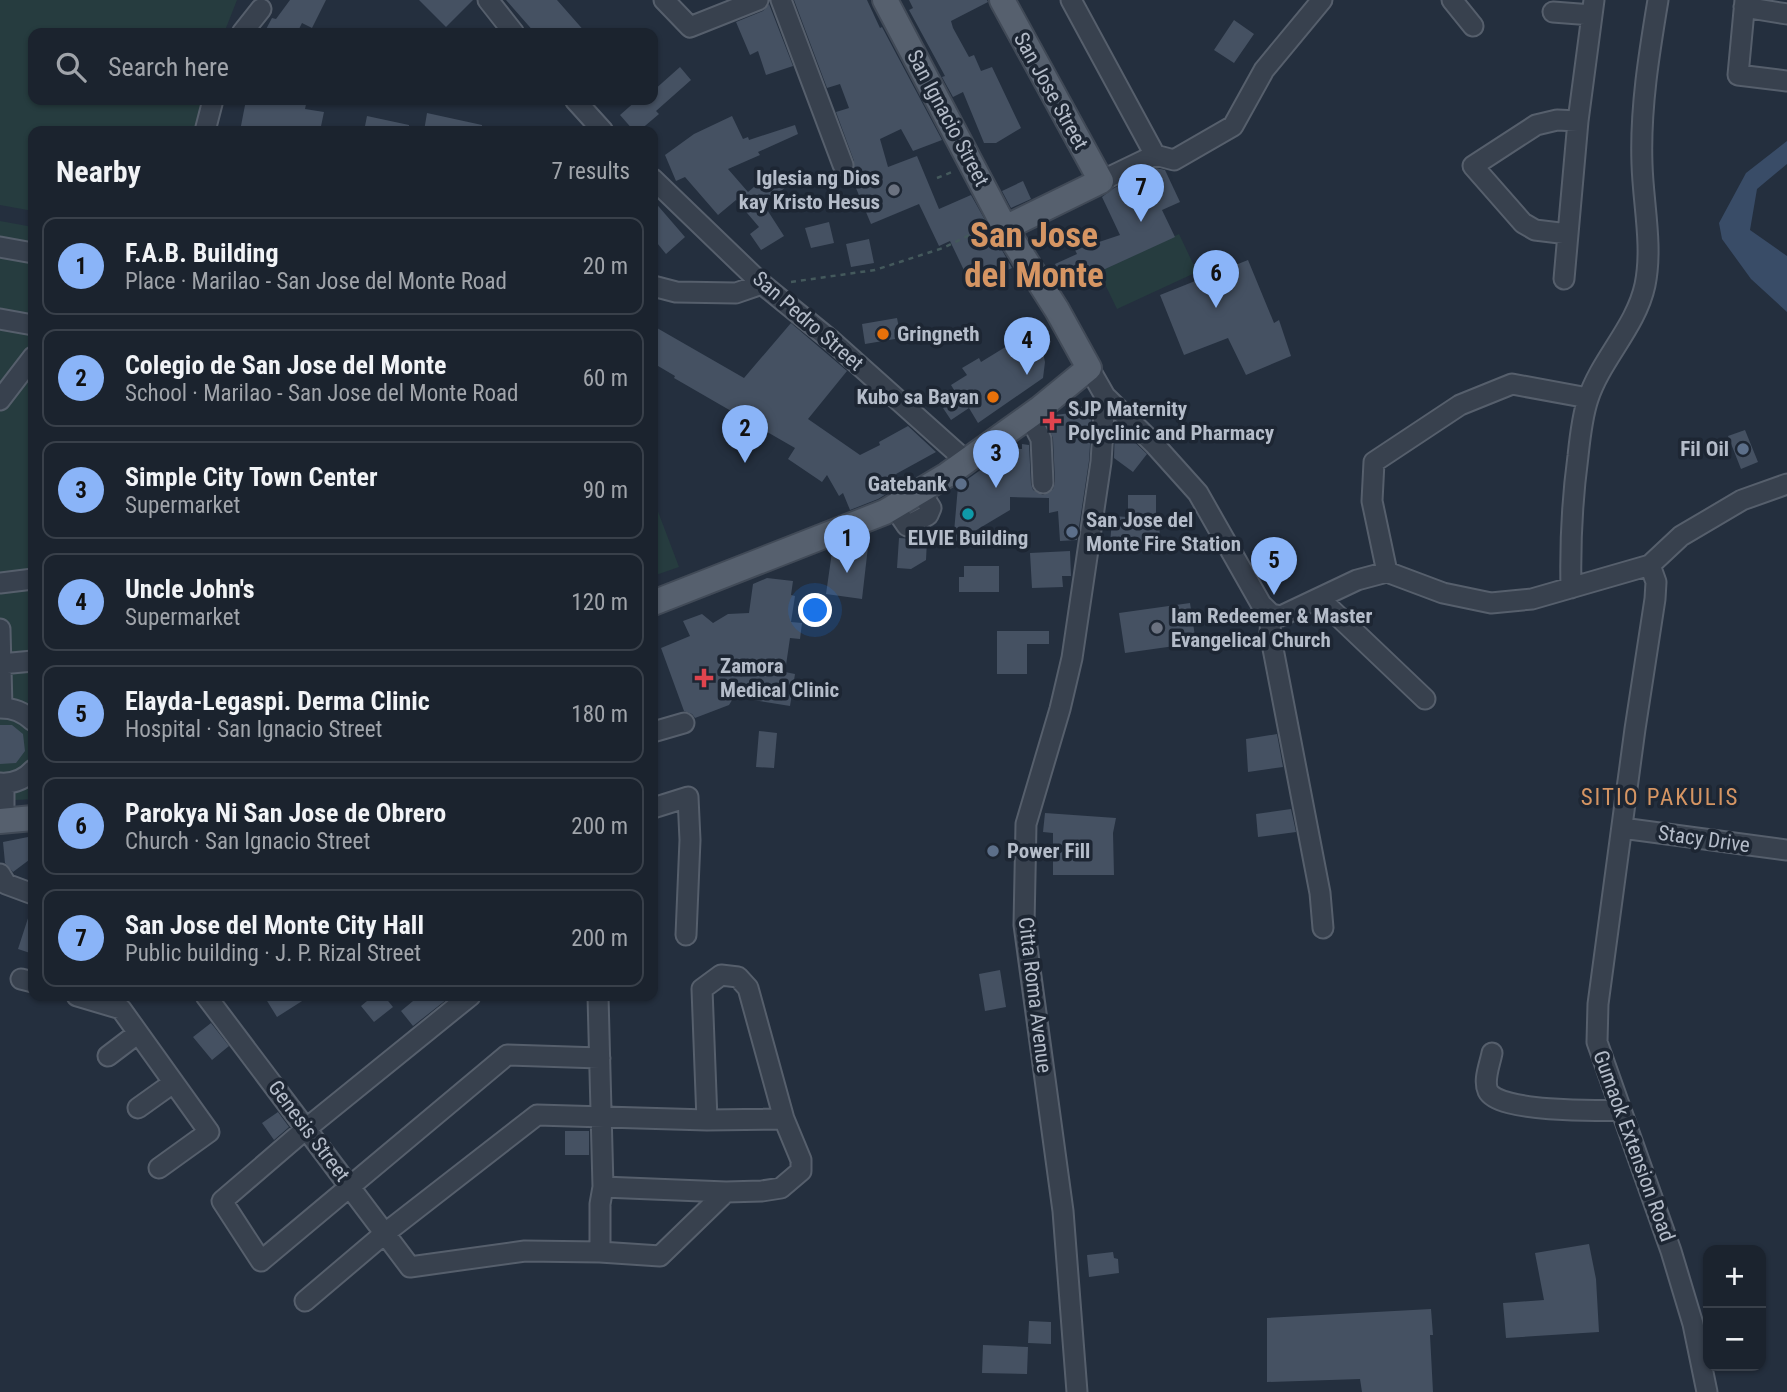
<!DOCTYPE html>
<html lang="en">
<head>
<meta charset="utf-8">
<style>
	:root { --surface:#1b232e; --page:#282f3a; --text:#f1f3f6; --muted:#a0a4aa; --line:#39404a; --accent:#8ab4f8 }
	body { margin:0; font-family:"Roboto Condensed",sans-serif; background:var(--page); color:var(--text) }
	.controls { position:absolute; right:21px; bottom:21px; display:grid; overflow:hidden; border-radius:14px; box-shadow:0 2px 5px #0004 }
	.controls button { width:63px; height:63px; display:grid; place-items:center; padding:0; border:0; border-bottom:2px solid var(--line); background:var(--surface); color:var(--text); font:35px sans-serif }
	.you { position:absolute; left:816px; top:611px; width:24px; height:24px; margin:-18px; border:5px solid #fff; border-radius:50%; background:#1a73e8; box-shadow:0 0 0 10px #1a73e833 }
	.badge { display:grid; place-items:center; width:46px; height:46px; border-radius:50%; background:var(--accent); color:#111; font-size:23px; font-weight:700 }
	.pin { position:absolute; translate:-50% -58px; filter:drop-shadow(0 2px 4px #0008) }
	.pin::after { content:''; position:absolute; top:37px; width:24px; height:21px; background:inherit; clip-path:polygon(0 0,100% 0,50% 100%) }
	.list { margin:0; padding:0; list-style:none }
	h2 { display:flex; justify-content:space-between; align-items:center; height:91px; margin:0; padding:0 28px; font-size:30px }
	h2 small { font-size:23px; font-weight:400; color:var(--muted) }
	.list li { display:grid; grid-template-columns:46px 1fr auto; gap:21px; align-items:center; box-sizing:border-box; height:98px; margin:0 14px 14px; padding:0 14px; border:2px solid var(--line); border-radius:14px }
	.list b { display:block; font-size:26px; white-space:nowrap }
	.list p { margin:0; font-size:23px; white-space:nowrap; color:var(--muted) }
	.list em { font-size:23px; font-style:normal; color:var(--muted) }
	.icon { flex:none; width:38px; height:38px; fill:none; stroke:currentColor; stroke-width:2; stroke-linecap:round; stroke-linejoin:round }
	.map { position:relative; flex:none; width:1787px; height:1392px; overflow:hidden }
	.search { position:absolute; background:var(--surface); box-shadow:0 2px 5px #0004; left:28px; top:28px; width:630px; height:77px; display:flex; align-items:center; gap:18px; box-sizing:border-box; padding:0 24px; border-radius:14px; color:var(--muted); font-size:26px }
	.panel { position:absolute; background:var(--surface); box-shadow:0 2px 5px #0004; left:28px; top:126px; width:630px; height:875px; border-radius:14px }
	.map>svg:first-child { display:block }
	.green { fill:#263c3f }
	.water { fill:#394c67 }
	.building { fill:#455162 }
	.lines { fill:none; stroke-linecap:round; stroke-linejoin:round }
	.minor-casing { stroke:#565f6c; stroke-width:23 }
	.major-casing { stroke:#414a57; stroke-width:28 }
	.path { stroke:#44595c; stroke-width:2.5; stroke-dasharray:5 5; stroke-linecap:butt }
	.minor { stroke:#38414e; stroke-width:19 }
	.major { stroke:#56606e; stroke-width:24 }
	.worship-dot { fill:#6b7280; stroke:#1d2633; stroke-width:2.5 }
	.food-dot { fill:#e8710a; stroke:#1d2633; stroke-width:2.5 }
	.health-dot { fill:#e0444e; stroke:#1d2633; stroke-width:2.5 }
	.service-dot { fill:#5c6f8a; stroke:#1d2633; stroke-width:2.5 }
	.culture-dot { fill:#0f9aa8; stroke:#1d2633; stroke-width:2.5 }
	.labels { text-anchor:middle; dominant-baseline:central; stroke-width:7; stroke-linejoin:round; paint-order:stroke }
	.street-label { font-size:21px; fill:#b4bcc9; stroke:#1d2633 }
	.poi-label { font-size:21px; font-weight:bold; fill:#b4bcc9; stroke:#1d2633; text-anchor:start }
	.neighbourhood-label { font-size:23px; letter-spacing:2px; fill:#d59563; stroke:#1d2633 }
	.town-label { font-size:35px; font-weight:bold; fill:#d59563; stroke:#1d2633 }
</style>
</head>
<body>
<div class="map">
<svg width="1787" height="1392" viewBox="0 0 1787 1392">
	<rect width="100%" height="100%" fill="#242f3e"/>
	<path class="green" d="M0,0H237L224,33H33V100H203L195,131H33V211L0,205Z
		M0,221L33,227V799L0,801Z
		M1179,234L1197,272L1117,309L1099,272Z
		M654,501L679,567L653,576V502Z"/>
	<path class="water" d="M1787,141V164L1757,189L1750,230L1787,256V312L1751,279L1722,239L1719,223L1746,173Z"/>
	<path class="building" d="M290,0H326L312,28L302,23L298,31L304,33H264L272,18L276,19Z
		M419,0H473L446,27Z
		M506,0H557L586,33H535Z
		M794,0H867L880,28L882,27L942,140L913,151L901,129L880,139L888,167L917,156L939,209L971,195L1012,268L972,287L950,241L939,246L919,204L871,224L853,181L857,180L854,170V161L836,112L849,108L840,84L827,88Z
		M909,0H987L988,2L951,21L953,28L969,57L974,55L981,71L992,67L1021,128L996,143H984L963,92L953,97L942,77L945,76L909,10L913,8Z
		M769,4L793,66L766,75L758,51L750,55L736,22L763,11Z
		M1234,20L1254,34L1234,63L1214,50Z
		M680,67L691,80L656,111L659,114L639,131H634L620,115L637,100H653V91Z
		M246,100H307L305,109L324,112L320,131H240Z
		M427,113L482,125V131H424Z
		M367,116L409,125V131H364Z
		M732,116L743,139L748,137L749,140L795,125L798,134L758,152L760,155L728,169L748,192L774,170L787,186L764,205L784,236L761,250L750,234L759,227L736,200L718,215L685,177L676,181L665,155L694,134Z
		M1156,168L1165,170L1180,202L1162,210L1175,237L1066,287L1055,264L1077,254L1075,250L1120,235L1102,197L1114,188Z
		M1023,181L1031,199L1011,208L1002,191Z
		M653,200L685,237L666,254L653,238Z
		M829,222L834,243L811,248L805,228Z
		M869,239L874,263L851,267L846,244Z
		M1248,260L1274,323L1279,320L1291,356L1246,375L1228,338L1184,355L1160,295Z
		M897,318L901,338L865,344L862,324Z
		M791,323L847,371L808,419L860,455L880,445L879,442L908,426L936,452L896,474L901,485L878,499L850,510L843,493L839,496L827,475L822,482L788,459L795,448L674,378L675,376L653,363V335L657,328L744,378Z
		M1041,325L1051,342L1042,348L1045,362L1043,378L978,423L969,408L951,420L943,408L959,398L951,385L967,375L962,368L979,358L981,362Z
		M1078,404L1092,412L1089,461L1077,540L1060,541L1058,511L1049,513V498L1010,497V510L953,544L958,486L986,466H1012V449H1022V444L1029,445L1031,484L1033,490L1043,495L1053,489L1055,482L1053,438L1046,422L1055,415L1071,413L1069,407Z
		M1115,427L1125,433L1147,454L1133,472L1114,458Z
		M1745,430L1758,462L1741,469L1728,436Z
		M1128,495H1156V518H1160L1159,549L1110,547L1112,516L1128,517Z
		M869,538L862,599L826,594L832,552Z
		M899,538L927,540L926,560L911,569L897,568Z
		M1070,551L1071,576H1062L1063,587L1032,588L1030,553Z
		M964,566H999V592H959V577H964Z
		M767,578L793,581L791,595L795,596L791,622L802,623L800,639L790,638L785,672L795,674L790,706L734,697L729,705L695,718L692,714L684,711L661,648L690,636L683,621L702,614L713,623L728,614L749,613L753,584Z
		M1190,603L1196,643L1125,653L1119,613Z
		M997,631H1049V644H1027V674H997Z
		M0,725H12L23,734L25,751L16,763L0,764Z
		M759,731L777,733L774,768L756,767Z
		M1277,734L1283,767L1248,772L1246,739Z
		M1291,809L1296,832L1258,837L1256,814Z
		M1045,813L1116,818L1113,833L1114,875H1053V833L1043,832Z
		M33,836V857L13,872L5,863L3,842Z
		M30,912H33V954L18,949Z
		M1000,970L1006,1007L985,1011L979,974Z
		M264,996H310L277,1017Z
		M373,996H384L393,1007L374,1022L361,1006Z
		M419,996H451L413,1026L401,1011Z
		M211,1023L229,1046L212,1060L193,1037Z
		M278,1112L289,1127L274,1140L262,1123Z
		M565,1131H589V1155H565Z
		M1589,1244L1596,1279L1599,1332L1506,1338L1503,1303L1544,1300L1535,1253Z
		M1113,1252L1114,1258L1118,1259L1119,1273L1089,1277L1087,1255Z
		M1431,1309L1433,1335H1430L1433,1392H1362L1360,1379L1267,1382V1318Z
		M1029,1321L1051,1322V1344L1028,1343Z
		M983,1345L1028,1347L1027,1374L982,1373Z"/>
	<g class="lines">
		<defs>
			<path id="minor" d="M488,0L514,33
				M664,0L690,27L758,0
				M781,0L843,165
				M1071,0L1155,155
				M1452,0L1473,26
				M1745,0L1738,75L1787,81
				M1744,7L1787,14
				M1553,12L1592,15
				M242,33L261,9
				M575,100L603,131
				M205,131L213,100
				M1155,155L1174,160L1233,126L1264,70L1322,0
				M653,179L762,284L832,341L965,460
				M1101,181L1155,155
				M1568,234L1535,230L1523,223L1473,166L1536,125L1557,120L1578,121
				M0,247L33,253
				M1564,279L1578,121L1594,0
				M653,286L676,292L736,293L762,284
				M0,319L33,325
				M1089,368L1105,396L1154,444L1198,493L1261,604L1271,614
				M0,400L33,357
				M1029,416L1041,439L1043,483
				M894,507L907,526L928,515L931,508L920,491
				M1650,565L1656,582L1655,599L1635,729L1598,1004L1597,1042L1671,1251L1693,1324L1707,1392
				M1387,572L1372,501L1374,462L1460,405L1512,384L1588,398
				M0,583L33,579
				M1571,588C1570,544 1572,501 1578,456C1580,437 1582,417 1588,399C1601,359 1636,327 1645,285C1653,246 1643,203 1642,164C1640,109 1649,54 1658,0
				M1319,598L1425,699
				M1271,614L1281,616L1357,580L1387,572L1443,593L1491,603L1532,599L1650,565L1681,536L1742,500L1787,484
				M1271,614L1270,633L1320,893L1323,928
				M0,629L2,708
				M1,664L33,661
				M0,708C14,708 23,712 33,721
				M653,732L684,723
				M0,783C13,784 24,780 33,770
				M4,784V820
				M653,808L688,797L690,840L686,935
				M1622,828L1787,850
				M0,874L6,884L33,894
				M21,979L33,982
				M77,996L121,1009L209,1132L159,1168
				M206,996L410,1267L525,1251L600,1252L660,1256L726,1192
				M470,996L307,1128L222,1201L261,1261L507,1055L600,1058
				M598,996L603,1187L600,1204V1252
				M1492,1053C1490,1064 1483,1080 1488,1091C1498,1112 1597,1111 1621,1110
				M108,1056L137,1034
				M138,1108L173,1083
				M603,1187L726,1192L762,1191L781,1188L801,1171V1160L784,1119L748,988L738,977L721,975L702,989L707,1120
				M305,1301L384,1234L537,1115L707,1120L784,1119
				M1077,1392L1063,1211L1024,925L1026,824L1060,709L1072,658L1101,462L1105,396"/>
			<path id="major" d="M1002,0L1101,181L1005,228
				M653,603L885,512L947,475L1039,409L1089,368L1057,310L1005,228L885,0
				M0,821L33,818"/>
		</defs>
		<use href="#minor" class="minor-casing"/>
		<use href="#major" class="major-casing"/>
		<path class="path" d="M937,178L952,172
			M791,282L875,270L943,248L982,229"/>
		<use href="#minor" class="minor"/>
		<use href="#major" class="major"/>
	</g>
	<g class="worship-dot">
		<circle cx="894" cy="190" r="7"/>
		<circle cx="1157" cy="628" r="7"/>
	</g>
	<g class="food-dot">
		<circle cx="883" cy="334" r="7"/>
		<circle cx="993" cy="397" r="7"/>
	</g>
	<g class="health-dot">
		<path d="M1048.5 410.5h7v7h7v7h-7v7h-7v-7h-7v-7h7z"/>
		<path d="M700.5 667.5h7v7h7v7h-7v7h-7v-7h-7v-7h7z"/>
	</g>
	<g class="service-dot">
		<circle cx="1743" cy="449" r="7"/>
		<circle cx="961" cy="484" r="7"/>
		<circle cx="1072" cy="532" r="7"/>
		<circle cx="993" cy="851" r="7"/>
	</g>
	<circle class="culture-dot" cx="968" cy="514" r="7"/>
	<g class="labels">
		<g class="street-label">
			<text transform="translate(1051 91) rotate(61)">San Jose Street</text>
			<text transform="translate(948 118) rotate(62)">San Ignacio Street</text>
			<text transform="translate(808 321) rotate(41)">San Pedro Street</text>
			<text transform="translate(1704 839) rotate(8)">Stacy Drive</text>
			<text transform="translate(1035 995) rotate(83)">Citta Roma Avenue</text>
			<text transform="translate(309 1131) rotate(53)">Genesis Street</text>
			<text transform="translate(1634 1146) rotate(70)">Gumaok Extension Road</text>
		</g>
		<g class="poi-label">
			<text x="880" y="178" text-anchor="end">Iglesia ng Dios<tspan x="880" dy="24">kay Kristo Hesus</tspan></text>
			<text x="897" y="334">Gringneth</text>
			<text x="979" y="397" text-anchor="end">Kubo sa Bayan</text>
			<text x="1068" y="409">SJP Maternity<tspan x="1068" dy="24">Polyclinic and Pharmacy</tspan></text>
			<text x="1729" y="449" text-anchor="end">Fil Oil</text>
			<text x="947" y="484" text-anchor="end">Gatebank</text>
			<text x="1086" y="520">San Jose del<tspan x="1086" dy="24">Monte Fire Station</tspan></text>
			<text x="968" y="538" text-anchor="middle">ELVIE Building</text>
			<text x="1171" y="616">Iam Redeemer &amp; Master<tspan x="1171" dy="24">Evangelical Church</tspan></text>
			<text x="720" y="666">Zamora<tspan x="720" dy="24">Medical Clinic</tspan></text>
			<text x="1007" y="851">Power Fill</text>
		</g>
		<g class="neighbourhood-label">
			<text x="1660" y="797">SITIO PAKULIS</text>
		</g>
		<g class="town-label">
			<text x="1034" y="235">San Jose<tspan x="1034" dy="40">del Monte</tspan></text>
		</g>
	</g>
</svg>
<div class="controls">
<button>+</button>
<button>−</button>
</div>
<div class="you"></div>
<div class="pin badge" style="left:847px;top:573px">1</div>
<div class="pin badge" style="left:745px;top:463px">2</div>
<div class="pin badge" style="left:996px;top:488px">3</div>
<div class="pin badge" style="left:1027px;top:375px">4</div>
<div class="pin badge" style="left:1274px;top:595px">5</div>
<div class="pin badge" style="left:1216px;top:308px">6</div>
<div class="pin badge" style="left:1141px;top:222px">7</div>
<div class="search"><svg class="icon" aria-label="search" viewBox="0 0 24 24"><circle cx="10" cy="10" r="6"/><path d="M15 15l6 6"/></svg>Search here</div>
<section class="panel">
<h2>Nearby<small>7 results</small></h2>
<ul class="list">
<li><span class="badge">1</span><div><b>F.A.B. Building</b><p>Place · Marilao - San Jose del Monte Road</p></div><em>20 m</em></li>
<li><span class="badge">2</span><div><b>Colegio de San Jose del Monte</b><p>School · Marilao - San Jose del Monte Road</p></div><em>60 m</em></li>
<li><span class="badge">3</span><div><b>Simple City Town Center</b><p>Supermarket</p></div><em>90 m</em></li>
<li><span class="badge">4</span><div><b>Uncle John's</b><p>Supermarket</p></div><em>120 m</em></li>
<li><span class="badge">5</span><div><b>Elayda-Legaspi. Derma Clinic</b><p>Hospital · San Ignacio Street</p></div><em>180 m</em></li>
<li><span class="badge">6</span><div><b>Parokya Ni San Jose de Obrero</b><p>Church · San Ignacio Street</p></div><em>200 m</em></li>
<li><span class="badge">7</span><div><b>San Jose del Monte City Hall</b><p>Public building · J. P. Rizal Street</p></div><em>200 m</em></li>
</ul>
</section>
</div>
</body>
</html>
